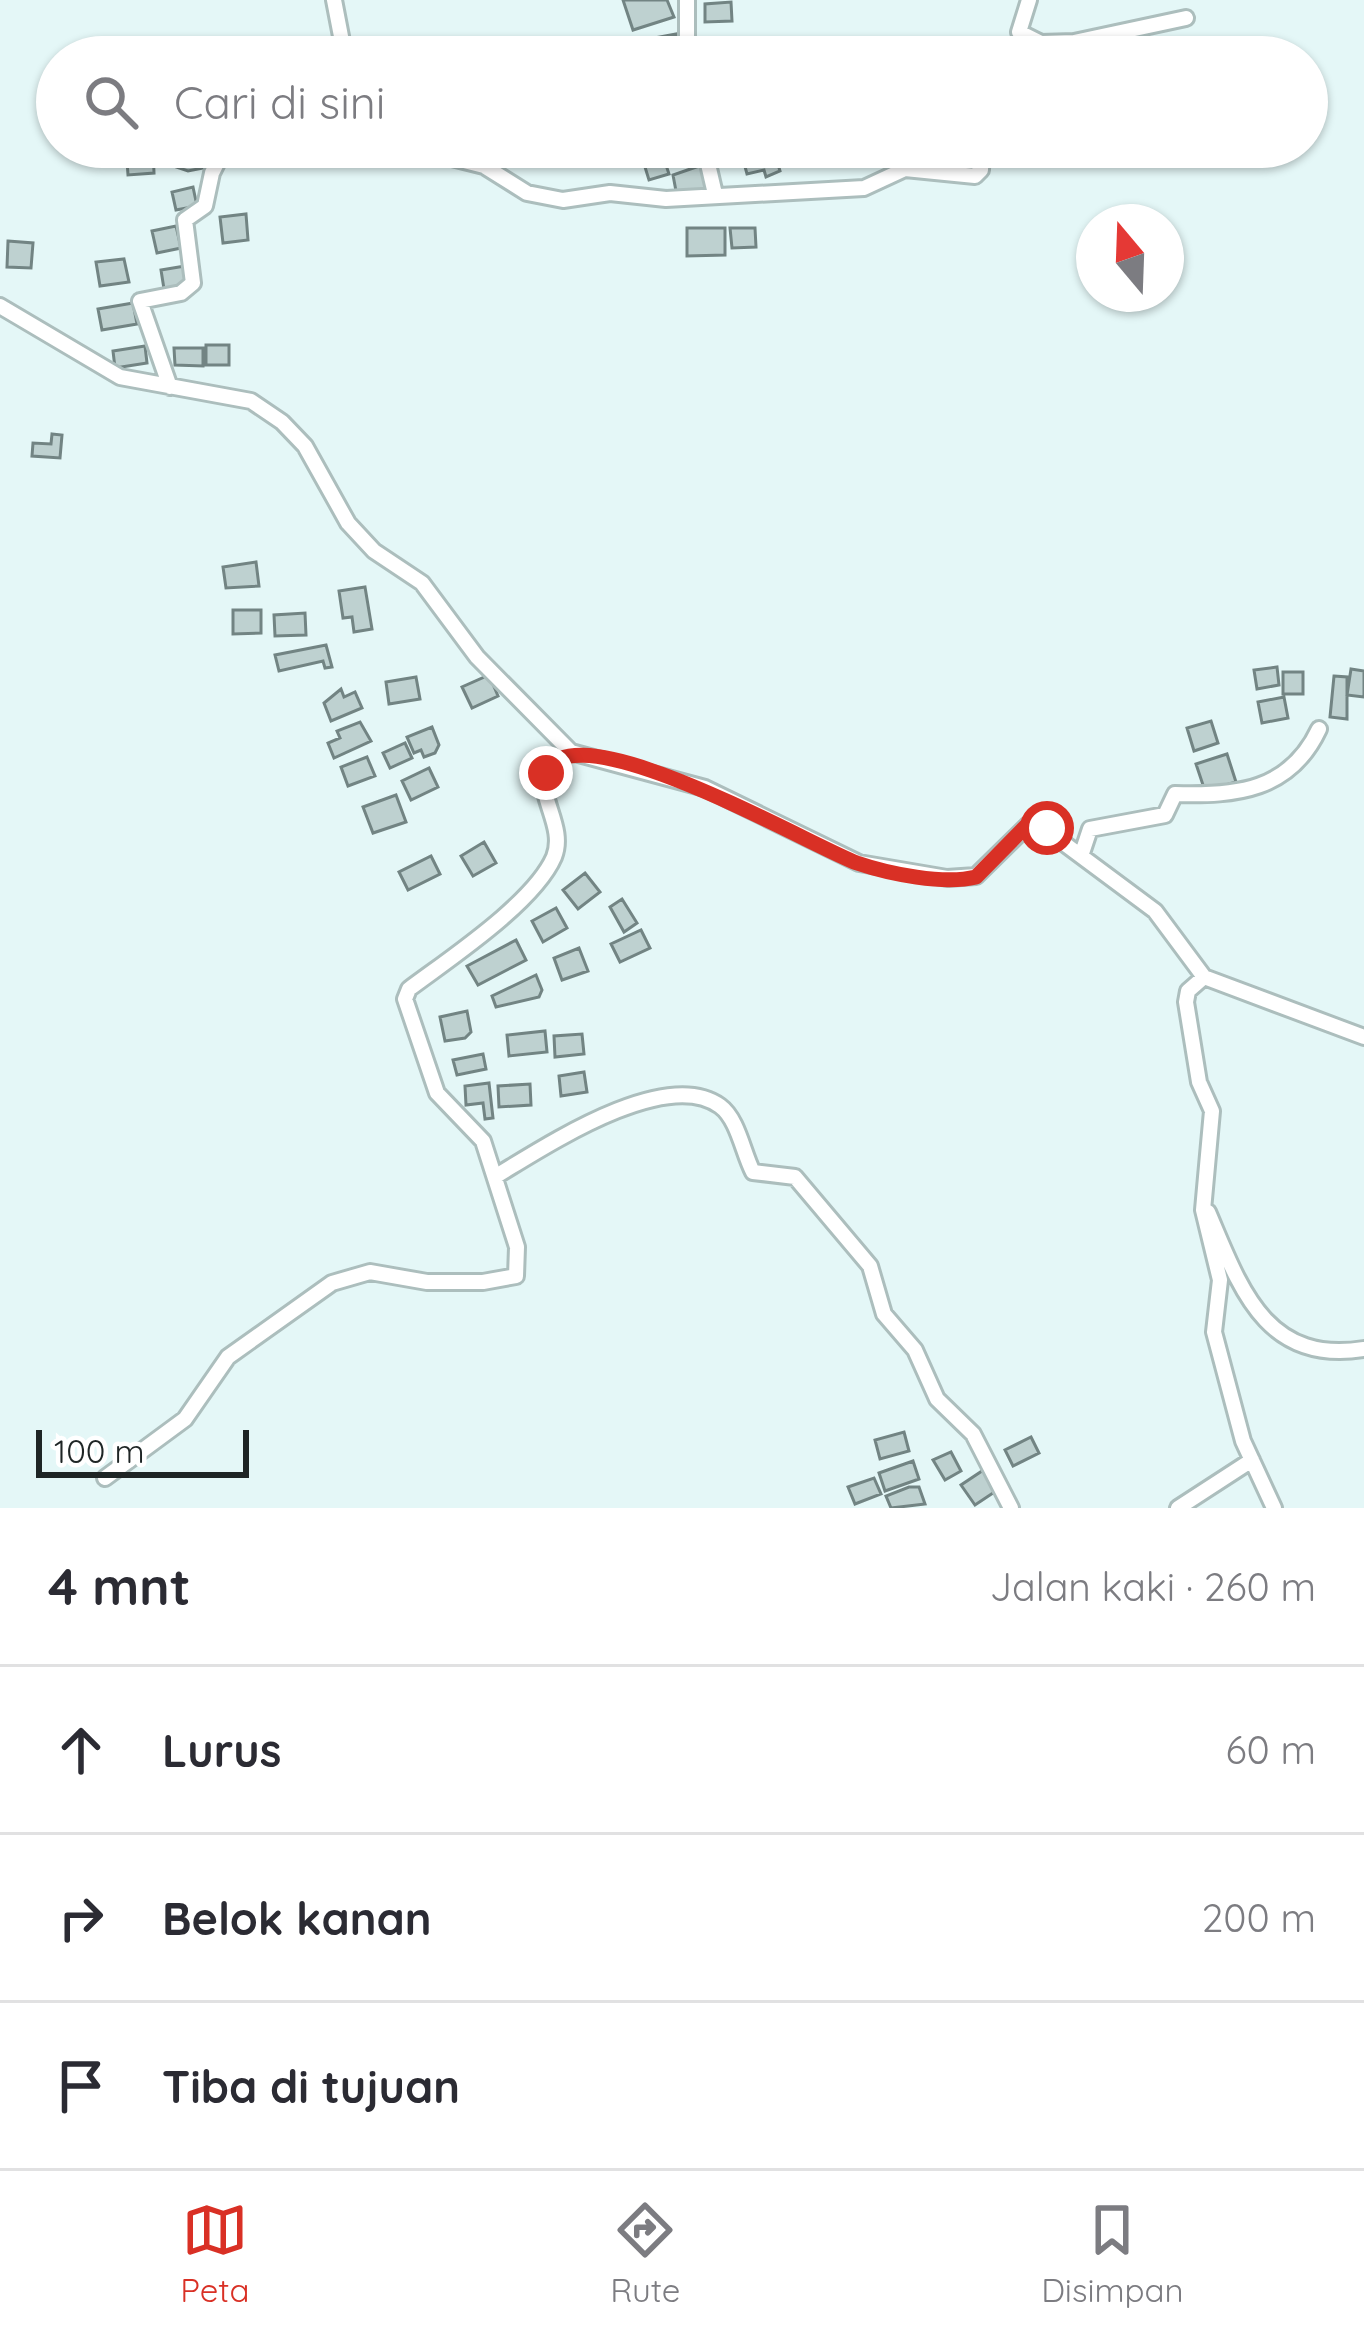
<!DOCTYPE html>
<html lang="id">
<head>
<meta charset="utf-8">
<style>
	:root { --surface:#fff; --page:#f2f2f3; --text:#2b2b33; --muted:#7c7c81; --line:#e1e1e2; --accent:#d93025 }
	body { margin:0; font-family:Quicksand,sans-serif; background:var(--page); color:var(--text) }
	.compass { position:absolute; left:1076px; top:204px; width:108px; height:108px; border-radius:50%; background:var(--surface); box-shadow:0 3px 9px #0004; rotate:341deg }
	.scale { position:absolute; left:36px; bottom:30px; width:213px; box-sizing:border-box; padding-left:12px; border:6px solid #1e2525; border-top:0; font-size:33px; line-height:42px; white-space:nowrap; color:#1e2525; -webkit-text-stroke:9px #fff; paint-order:stroke }
	.stop { position:absolute; width:36px; height:36px; margin:-27px; border:9px solid #d93025; border-radius:50%; background:#fff }
	.stop.end { background:#d93025; border-color:#fff; box-shadow:0 3px 12px #0008 }
	.list { margin:0; padding:0; list-style:none }
	h2 { display:flex; justify-content:space-between; align-items:center; height:156px; margin:0; padding:0 48px; font-size:51px }
	h2 small { font-size:39px; font-weight:400; color:var(--muted) }
	.list li { display:grid; grid-template-columns:78px 1fr auto; gap:36px; align-items:center; box-sizing:border-box; height:168px; padding:0 48px; border-top:3px solid var(--line) }
	.list b { display:block; font-size:45px; white-space:nowrap }
	.list em { font-size:39px; font-style:normal; color:var(--muted) }
	.icon { flex:none; width:66px; height:66px; fill:none; stroke:currentColor; stroke-width:2; stroke-linecap:round; stroke-linejoin:round }
	.map { position:relative; flex:none; width:1364px; height:1508px; overflow:hidden }
	.search { position:absolute; background:var(--surface); box-shadow:0 3px 9px #0004; left:36px; right:36px; top:36px; height:132px; display:flex; align-items:center; gap:30px; box-sizing:border-box; padding:0 42px; border-radius:66px; color:var(--muted); font-size:45px }
	.sheet { height:660px; background:var(--surface) }
	nav { display:flex; justify-content:space-around; align-items:center; box-sizing:border-box; height:168px; border-top:3px solid var(--line); background:var(--surface); font-size:33px; color:var(--muted) }
	nav a { display:grid; justify-items:center; gap:6px }
	nav .on { color:var(--accent) }
	.map>svg:first-child { display:block }
	.building { fill:#bed1d0; stroke:#728483; stroke-width:3 }
	.lines { fill:none; stroke-linecap:round; stroke-linejoin:round }
	.minor-casing { stroke:#acbebd; stroke-width:20 }
	.minor { stroke:#fff; stroke-width:14 }
	.route { stroke:#d93025; stroke-width:15 }
</style>
</head>
<body>
<div class="map">
<svg width="1364" height="1508" viewBox="0 0 1364 1508">
	<rect width="100%" height="100%" fill="#e4f7f7"/>
	<path class="building" d="M623,0H667L674,17L633,30Z
		M731,2L732,21L705,22V4Z
		M676,34L682,54L650,57L644,40Z
		M641,40L646,57H613L611,43Z
		M126,147H153L154,173L128,175Z
		M175,147H207L208,167L188,171L176,167Z
		M660,147L669,174L649,180L640,151Z
		M667,147H698L700,156L670,163Z
		M773,147L780,171L766,177L764,170L747,174L741,152Z
		M702,165L711,188L689,194L676,191L673,175Z
		M193,187L197,206L176,210L172,192Z
		M246,214L248,240L223,243L220,217Z
		M176,226L181,248L157,253L152,231Z
		M687,228H725V255L687,256Z
		M730,228H755L756,247L732,248Z
		M8,241L33,243L31,268L7,267Z
		M124,259L129,282L100,286L96,262Z
		M185,266L188,284L164,289L161,270Z
		M133,303L137,324L102,330L98,309Z
		M206,345H229V365H206Z
		M145,346L147,363L115,368L113,351Z
		M174,348H203V366L175,365Z
		M52,434L62,435L60,458L32,456L33,443L51,444Z
		M256,562L259,586L226,588L223,567Z
		M365,587L372,629L354,632L352,617L343,618L339,591Z
		M233,610H261V633L233,634Z
		M305,613L306,635L275,636L274,615Z
		M326,645L332,667L325,668L323,661L279,671L275,655Z
		M1277,667L1279,685L1257,689L1254,670Z
		M1351,669L1364,671V697L1347,695Z
		M1283,672H1303V694H1283Z
		M489,675L498,696L472,708L462,687Z
		M1334,676L1347,677V719L1330,717Z
		M416,677L420,699L389,704L386,682Z
		M341,689L344,697L355,692L362,708L331,721L324,703Z
		M1284,697L1288,718L1262,723L1258,702Z
		M1211,721L1218,743L1194,751L1187,728Z
		M360,722L371,741L334,758L328,743L340,738L337,731Z
		M432,727L439,745L435,753L424,757L421,750L414,753L407,737Z
		M405,743L412,758L390,768L383,753Z
		M1227,754L1236,782L1205,791L1196,764Z
		M367,757L375,776L348,786L341,767Z
		M429,768L438,787L411,800L402,781Z
		M396,795L406,822L373,833L363,807Z
		M484,842L496,863L473,876L461,856Z
		M431,856L440,874L408,890L399,872Z
		M585,873L600,892L578,909L563,890Z
		M622,899L637,923L624,932L610,907Z
		M556,908L567,928L543,942L532,921Z
		M641,930L650,948L620,962L611,944Z
		M516,940L526,960L478,985L467,966Z
		M579,948L588,971L562,980L554,958Z
		M536,975L542,990L539,997L496,1007L492,996Z
		M467,1011L471,1032L465,1038L445,1041L440,1017Z
		M545,1031L547,1052L509,1056L507,1035Z
		M582,1034L584,1054L555,1057L554,1036Z
		M483,1054L486,1069L457,1075L453,1060Z
		M584,1072L587,1092L561,1096L559,1076Z
		M489,1083L493,1118L485,1119L483,1103L466,1105L465,1086Z
		M530,1084L531,1105L499,1107L498,1086Z
		M904,1432L909,1451L880,1459L875,1440Z
		M1031,1437L1039,1453L1013,1466L1005,1450Z
		M951,1452L961,1471L945,1480L933,1460Z
		M913,1461L919,1479L885,1491L879,1473Z
		M985,1469L996,1491L975,1505L961,1485Z
		M874,1478L881,1494L855,1504L848,1487Z
		M909,1487H919L925,1504L891,1508L886,1496Z"/>
	<g class="lines">
		<defs>
			<path id="minor" d="M334,0L345,57
				M1029,0L1019,32L1041,43L1043,57
				M1041,43L1074,42L1186,18
				M687,57V0
				M408,147L484,166L527,193L563,200L610,193L666,199L864,188L905,169L975,176L981,170L982,147
				M704,147L715,194
				M493,169L497,147
				M0,306L120,377L251,401L282,422L305,446L348,523L374,551L422,583L477,657L571,752L705,788L859,863L947,878L976,876L1028,825L1038,824L1155,911L1204,977L1364,1037
				M170,387L140,301L181,293L193,283L185,220L205,206L212,173L225,147
				M1082,853L1090,829L1165,815L1175,794C1236,796 1290,791 1319,729
				M1204,977L1188,991L1186,1002L1199,1082L1212,1111L1203,1210L1220,1280L1214,1332L1243,1441L1274,1508
				M496,1176C543,1148 665,1066 720,1106C738,1119 743,1153 753,1172L795,1177L870,1266L884,1314L915,1350L937,1399L973,1434L1011,1508
				M1208,1212C1240,1287 1265,1365 1364,1349
				M105,1478L185,1419L228,1357L332,1283L370,1272L427,1282H483L516,1276L517,1247L483,1141L437,1093L405,999L409,989C449,959 534,903 554,857C570,817 513,777 571,752
				M1178,1508L1252,1460"/>
		</defs>
		<use href="#minor" class="minor-casing"/>
		<use href="#minor" class="minor"/>
	</g>
	<g class="lines">
		<path class="route" d="M546,773C572,707 811,846 857,863C889,874 944,885 976,877L1028,824L1047,828"/>
	</g>
</svg>
<svg class="compass" viewBox="-18 -18 36 36"><path d="M0-13l5 13h-10z" fill="#e53935"/><path d="M0 13l5-13h-10z" fill="#7c7c81"/></svg>
<div class="scale">100 m</div>
<div class="stop" style="left:1047px;top:828px"></div>
<div class="stop end" style="left:546px;top:773px"></div>
<div class="search"><svg class="icon" aria-label="search" viewBox="0 0 24 24"><circle cx="10" cy="10" r="6"/><path d="M15 15l6 6"/></svg>Cari di sini</div>
</div>
<section class="sheet">
<h2>4 mnt<small>Jalan kaki · 260 m</small></h2>
<ul class="list">
<li><svg class="icon" aria-label="ahead" viewBox="0 0 24 24"><path d="M12 20V5M6 11l6-6 6 6"/></svg><div><b>Lurus</b></div><em>60 m</em></li>
<li><svg class="icon" aria-label="right" viewBox="0 0 24 24"><path d="M7 20v-9h11M14 6l5 5-5 5"/></svg><div><b>Belok kanan</b></div><em>200 m</em></li>
<li><svg class="icon" aria-label="arrive" viewBox="0 0 24 24"><path d="M6 21V4h12l-3 4 3 4H6"/></svg><div><b>Tiba di tujuan</b></div></li>
</ul>
</section>
<nav>
<a class="on"><svg class="icon" aria-label="map" viewBox="0 0 24 24"><path d="M3 6l6-2 6 2 6-2v14l-6 2-6-2-6 2zM9 4v14M15 6v14"/></svg>Peta</a>
<a><svg class="icon" aria-label="directions" viewBox="0 0 24 24"><path d="M12 3l9 9-9 9-9-9zM9 14v-3h6M13 9l2 2-2 2"/></svg>Rute</a>
<a><svg class="icon" aria-label="saved" viewBox="0 0 24 24"><path d="M7 4h10v16l-5-4-5 4z"/></svg>Disimpan</a>
</nav>
</body>
</html>
